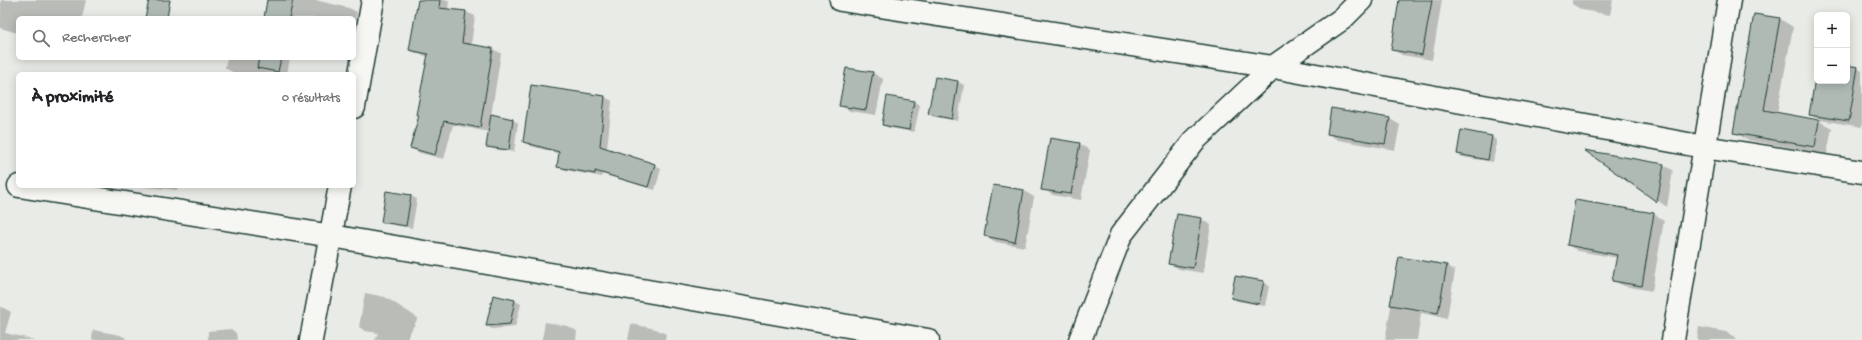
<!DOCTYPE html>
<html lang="fr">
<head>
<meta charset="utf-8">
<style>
	:root { --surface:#fff; --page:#f6f6f6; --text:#202124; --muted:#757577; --line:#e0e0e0 }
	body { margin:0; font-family:"Gochi Hand",sans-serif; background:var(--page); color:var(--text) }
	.controls { position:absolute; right:12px; top:12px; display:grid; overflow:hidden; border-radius:6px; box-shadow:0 2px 10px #0003 }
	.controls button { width:36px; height:36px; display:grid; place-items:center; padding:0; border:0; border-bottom:1px solid var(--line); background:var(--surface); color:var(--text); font:20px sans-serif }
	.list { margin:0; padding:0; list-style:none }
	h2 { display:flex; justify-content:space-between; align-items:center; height:52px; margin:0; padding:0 16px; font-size:17px }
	h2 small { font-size:13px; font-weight:400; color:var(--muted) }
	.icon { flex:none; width:22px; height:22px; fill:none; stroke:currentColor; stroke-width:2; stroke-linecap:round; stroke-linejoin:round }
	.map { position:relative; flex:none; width:1862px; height:340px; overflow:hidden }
	.search { position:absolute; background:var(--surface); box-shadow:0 2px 10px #0003; left:16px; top:16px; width:340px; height:44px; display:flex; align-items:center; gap:10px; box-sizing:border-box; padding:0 14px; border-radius:6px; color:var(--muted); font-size:15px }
	.panel { position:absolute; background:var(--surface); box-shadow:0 2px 10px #0003; left:16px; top:72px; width:340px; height:116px; border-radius:6px }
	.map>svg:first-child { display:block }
	.shadow { fill:#0003 }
	.building { fill:#b0bab5; stroke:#1f3d34 }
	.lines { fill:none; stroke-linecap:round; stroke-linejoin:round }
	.street-casing { stroke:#1f3d34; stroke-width:25 }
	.street { stroke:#f6f6f2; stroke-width:22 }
</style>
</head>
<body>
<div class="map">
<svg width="1862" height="340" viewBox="0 0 1862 340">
	<rect width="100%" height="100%" fill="#e9ebe7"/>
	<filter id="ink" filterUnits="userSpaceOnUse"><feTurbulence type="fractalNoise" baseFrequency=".025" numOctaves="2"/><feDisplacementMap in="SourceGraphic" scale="8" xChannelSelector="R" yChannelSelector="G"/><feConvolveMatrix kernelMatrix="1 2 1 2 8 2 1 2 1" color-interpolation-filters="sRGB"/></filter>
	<g filter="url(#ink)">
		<path class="shadow" d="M1,0H86L82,18H18V33L0,28Z
			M268,0H315L349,8L357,12L354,29V18H265Z
			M419,0H449L448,10L466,12L475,16L471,45L492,49L501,53L491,116L513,120L518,123L514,152L493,149L487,146L489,132L453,125L444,159L420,153L411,148L420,116L417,114L429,57L418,54L410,50Z
			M1400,0H1442L1432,60L1402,55L1392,49Z
			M1572,0H1613L1610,15L1582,10L1572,4Z
			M1755,15L1780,19L1793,27L1777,113L1819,121L1832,128L1827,154L1747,140L1734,132Z
			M227,58H290L287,74L234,73L225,68Z
			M1847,66L1857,68L1862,71V127L1820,120L1810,115L1817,73V81H1847Z
			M873,73L883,79L876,115L850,111L840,105Z
			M936,78L958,82L964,85L958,121L935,117L930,114Z
			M605,97L612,101L607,149L655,165L661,169L655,190L602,174V177L565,170L559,166L560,154L531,146L524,142Z
			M888,98L914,102L920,105L914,132L889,128L883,125Z
			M1332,109L1390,119L1400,125L1395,150L1338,140L1328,134Z
			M1491,137L1497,140L1493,162L1463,157L1458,154Z
			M1079,144L1090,150L1081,200L1053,195L1043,189Z
			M1588,152L1663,165L1673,170L1667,207Z
			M136,186H178L177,190Z
			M1024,191L1034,197L1025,247L996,242L985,236Z
			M387,192L411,196L417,199L412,228L388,224L382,221Z
			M1575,201L1654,214L1664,220L1652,291L1624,286L1614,281L1618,258L1578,251L1568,245Z
			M1201,219L1211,225L1203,273L1179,269L1169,263Z
			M1400,258L1447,266L1455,271L1447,318L1421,313L1417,340H1385Z
			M1264,282L1269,286L1265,306L1237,301L1232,298Z
			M365,293L385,297L418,318L406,340H375L378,333L365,331L359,327Z
			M494,296L515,301L521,304L515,327L492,329L487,326Z
			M0,306L11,312L5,333L35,340H0Z
			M545,322L567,326L577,331L576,340H542Z
			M631,324L656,329L666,334L665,340H628Z
			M1699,327L1726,332L1736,338L1735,340H1697Z
			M231,329L236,333L237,340H208V331Z
			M93,330L120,335L126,338L125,340H92Z"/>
		<path class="building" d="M149,0H170L167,18H145Z
			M267,0H293L289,18H264Z
			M418,0H440L439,8L466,11L462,43L493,48L480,128L444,121L435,155L410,148L419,115H416L428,54L409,50Z
			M1399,0H1432L1422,55L1391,50Z
			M1754,14L1780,18L1764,110L1819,120L1815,147L1733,133Z
			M259,58H281L278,72L257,68Z
			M1847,65L1858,67L1849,121L1809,115L1817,67V81H1847Z
			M846,68L873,72L866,110L839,106Z
			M935,77L958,81L952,119L928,114Z
			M531,85L605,96L600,146L655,164L648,187L595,171V174L557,167L559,152L523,142Z
			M887,96L914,101L909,130L882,125Z
			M1331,108L1390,118L1385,144L1327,134Z
			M491,114L513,119L509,150L486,147Z
			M1461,130L1492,136L1488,160L1457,154Z
			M1050,138L1080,143L1071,194L1041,190Z
			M1584,150L1664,164L1657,202Z
			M993,185L1024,190L1015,242L984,236Z
			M386,191L411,195L406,226L381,222Z
			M1575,200L1654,213L1642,286L1612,281L1617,255L1567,245Z
			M1177,214L1202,218L1193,268L1168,264Z
			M1399,257L1447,265L1438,313L1390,305Z
			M1235,276L1264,281L1259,304L1231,298Z
			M493,295L515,300L510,324L486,326Z"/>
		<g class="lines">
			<defs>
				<path id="street" d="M841,0L1273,67L1704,147L1862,172
					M354,107L373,0
					M19,186L332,236L928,340
					M311,340L340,186
					M1080,340L1121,235L1194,141L1273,67L1342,19L1361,0
					M1673,340L1729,0"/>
			</defs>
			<use href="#street" class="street-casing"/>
			<use href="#street" class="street"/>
		</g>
	</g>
</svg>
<div class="controls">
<button>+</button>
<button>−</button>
</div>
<div class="search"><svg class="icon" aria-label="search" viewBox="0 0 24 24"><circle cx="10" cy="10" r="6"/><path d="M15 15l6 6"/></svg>Rechercher</div>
<section class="panel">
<h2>À proximité<small>0 résultats</small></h2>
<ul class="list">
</ul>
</section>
</div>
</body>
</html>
